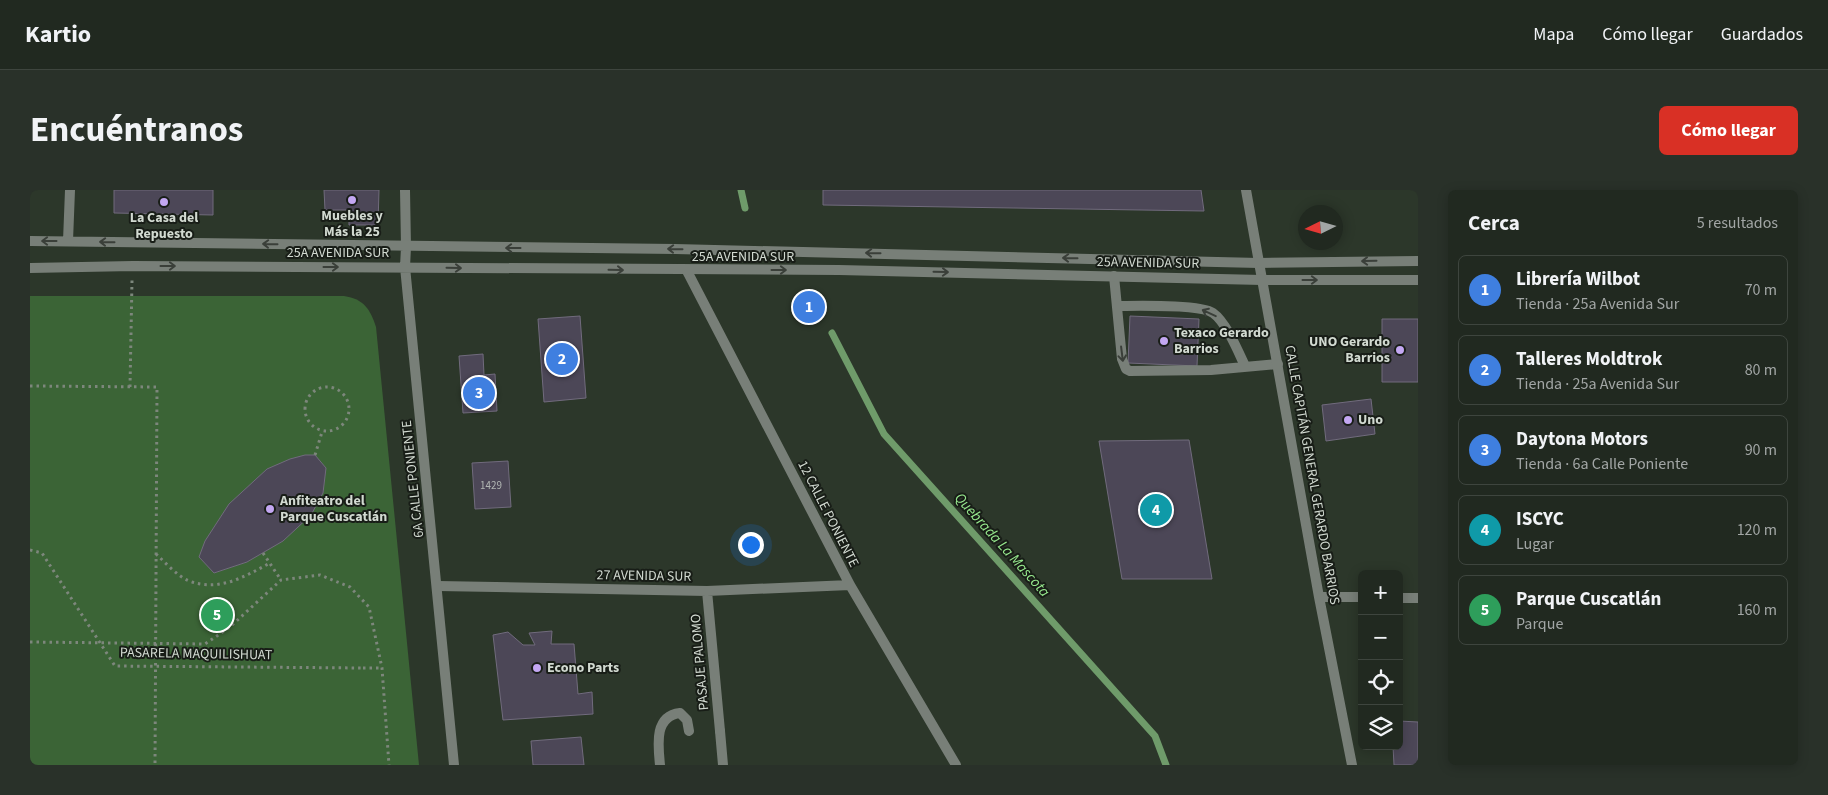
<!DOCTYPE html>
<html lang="es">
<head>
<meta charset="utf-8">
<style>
	:root { --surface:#212920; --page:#293129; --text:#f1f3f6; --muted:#a2a6a5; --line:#3e453e; --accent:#d93025 }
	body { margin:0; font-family:"Source Sans 3",sans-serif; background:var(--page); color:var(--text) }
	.controls { position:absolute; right:15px; bottom:15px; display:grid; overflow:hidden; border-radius:8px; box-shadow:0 2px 12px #0003 }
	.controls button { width:45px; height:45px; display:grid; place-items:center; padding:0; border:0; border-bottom:1px solid var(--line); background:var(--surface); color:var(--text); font:25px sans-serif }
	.compass { position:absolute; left:1268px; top:15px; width:45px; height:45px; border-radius:50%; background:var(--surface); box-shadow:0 2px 12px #0003; rotate:265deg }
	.you { position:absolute; left:720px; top:354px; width:18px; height:18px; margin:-12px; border:4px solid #fff; border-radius:50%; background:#1a73e8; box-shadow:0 0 0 8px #1a73e833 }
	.badge { display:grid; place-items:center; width:32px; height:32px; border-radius:50%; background:var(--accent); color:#fff; font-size:16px; font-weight:700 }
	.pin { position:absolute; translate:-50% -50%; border:2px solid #fff; box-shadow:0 1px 5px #0006 }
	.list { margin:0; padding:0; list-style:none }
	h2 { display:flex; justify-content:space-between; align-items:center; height:65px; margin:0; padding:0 20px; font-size:21px }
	h2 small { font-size:16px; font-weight:400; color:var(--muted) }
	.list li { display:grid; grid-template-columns:32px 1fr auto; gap:15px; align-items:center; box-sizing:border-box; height:70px; margin:0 10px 10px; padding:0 10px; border:1px solid var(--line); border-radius:8px }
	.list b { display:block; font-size:19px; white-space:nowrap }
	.list p { margin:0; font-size:16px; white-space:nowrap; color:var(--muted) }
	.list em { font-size:16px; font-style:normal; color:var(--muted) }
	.icon { flex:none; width:28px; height:28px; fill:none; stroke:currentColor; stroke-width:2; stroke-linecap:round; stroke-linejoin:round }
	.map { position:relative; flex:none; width:1388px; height:575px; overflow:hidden; border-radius:8px }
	header { display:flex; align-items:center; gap:30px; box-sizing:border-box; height:70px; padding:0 25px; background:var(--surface); border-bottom:1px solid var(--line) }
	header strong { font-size:24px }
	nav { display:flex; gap:28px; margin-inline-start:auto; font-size:18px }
	.intro { display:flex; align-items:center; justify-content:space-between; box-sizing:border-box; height:120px; padding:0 30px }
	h1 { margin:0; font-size:35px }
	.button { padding:12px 22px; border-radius:8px; background:var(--accent); color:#fff; font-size:18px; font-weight:700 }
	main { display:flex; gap:30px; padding:0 30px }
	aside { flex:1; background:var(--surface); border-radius:8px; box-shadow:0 2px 12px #0003 }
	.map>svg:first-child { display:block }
	.green { fill:#3b6436 }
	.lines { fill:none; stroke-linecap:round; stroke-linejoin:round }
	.stream { stroke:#6f9b6a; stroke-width:7 }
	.building { fill:#4c4757; stroke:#716b7d }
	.path { stroke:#7d877c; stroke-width:3; stroke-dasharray:2.5 4; stroke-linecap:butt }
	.service { stroke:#787f78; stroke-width:10 }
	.minor { stroke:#787f78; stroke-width:10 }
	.tertiary { stroke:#787f78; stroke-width:10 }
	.path-bridge { stroke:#7d877c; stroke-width:3; stroke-dasharray:2.5 4; stroke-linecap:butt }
	.oneway { stroke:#3a3f39 }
	.poi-dot { fill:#c3a7f2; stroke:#181d17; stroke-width:2 }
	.labels { text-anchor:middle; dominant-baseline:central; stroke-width:4; stroke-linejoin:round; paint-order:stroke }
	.number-label { font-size:11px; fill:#b0b5b2 }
	.poi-label { font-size:14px; font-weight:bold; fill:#d2dad1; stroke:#181d17; text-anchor:start }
	.street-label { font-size:14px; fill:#d2dad1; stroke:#181d17 }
	.water-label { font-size:15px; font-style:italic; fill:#97e98e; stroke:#181d17 }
</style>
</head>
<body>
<header>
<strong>Kartio</strong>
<nav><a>Mapa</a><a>Cómo llegar</a><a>Guardados</a></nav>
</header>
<div class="intro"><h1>Encuéntranos</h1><a class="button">Cómo llegar</a></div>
<main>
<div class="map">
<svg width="1388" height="575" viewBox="0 0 1388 575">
	<rect width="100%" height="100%" fill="#2c372a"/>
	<path class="green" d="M0,106H314C334,109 340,119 346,137L389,575H0Z"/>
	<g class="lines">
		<path class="stream" d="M711,0L715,18
			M802,143L854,244L1125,546L1136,575"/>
	</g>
	<path class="building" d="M84,0H183V25L84,23Z
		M294,0H349L348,35H319V20H295Z
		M793,0H1171L1174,21L793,15Z
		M550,126L556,208L514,212L508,129Z
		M1100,126L1169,129L1167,176L1098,173Z
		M1352,129H1388V192H1352Z
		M453,164L454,185L465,184L467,221L433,223L429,166Z
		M1341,209L1345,244L1296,251L1292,215Z
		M1159,250L1182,389H1092L1069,251Z
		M275,265H285L296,278L293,303L281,325L253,351L217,372L184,383L169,367L175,351L199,314L237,279L260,269Z
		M478,271L481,317L445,319L442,273Z
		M522,441L521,454H544L548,504L562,502L563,524L473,530L463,445L478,442L493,455H505L499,443Z
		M1369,531L1388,532V575H1364L1363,556H1369Z
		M551,547L554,575H503L501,551Z"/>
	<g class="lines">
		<path class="path" d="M0,196L127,197L125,575
			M275 219a22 22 0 1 1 44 0a22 22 0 1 1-44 0Z
			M100,197L102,90
			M285,265L292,242
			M233,363L251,390
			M126,364C136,373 147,386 159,391C189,402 214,387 240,373
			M0,452L175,454L200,437L251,390L290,385L320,397L339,417L352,478L359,575
			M333,478H352"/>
		<path class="service" d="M1084,86L1092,169L1096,179L1100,181L1181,180L1248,174
			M1087,116C1105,116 1171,114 1183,123C1196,132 1208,161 1215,176
			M690,541L693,575
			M630,575C628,555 624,526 650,523L657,530L659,541"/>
		<path class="minor" d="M375,0L376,57
			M1216,0L1289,407L1322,575
			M657,81L820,395L926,575
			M408,396L677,401L820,395
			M677,401L690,541
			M1289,407H1332
			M1369,408H1388"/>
		<path class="tertiary" d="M0,51L645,59L1229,73L1388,71
			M38,51L40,0
			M376,57L375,77L424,575
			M0,78L103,76L809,80L1232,90H1388"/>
		<path class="path-bridge" d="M0,360L12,363L85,476L333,478"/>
	</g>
	<defs><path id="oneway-shaft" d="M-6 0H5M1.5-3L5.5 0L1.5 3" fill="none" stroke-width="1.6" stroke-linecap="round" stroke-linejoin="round" transform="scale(1.25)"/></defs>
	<g class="oneway">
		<use href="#oneway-shaft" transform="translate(19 51) rotate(180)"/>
		<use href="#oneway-shaft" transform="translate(77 52) rotate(-179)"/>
		<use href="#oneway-shaft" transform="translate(240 54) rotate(-179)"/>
		<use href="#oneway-shaft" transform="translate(483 58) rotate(-180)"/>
		<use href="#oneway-shaft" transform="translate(645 59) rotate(-179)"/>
		<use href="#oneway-shaft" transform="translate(843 63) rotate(-179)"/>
		<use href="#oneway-shaft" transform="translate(1040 68) rotate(-179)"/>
		<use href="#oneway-shaft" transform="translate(1339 71) rotate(179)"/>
		<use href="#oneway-shaft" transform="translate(138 76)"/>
		<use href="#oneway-shaft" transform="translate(301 77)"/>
		<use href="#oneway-shaft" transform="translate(424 78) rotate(1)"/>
		<use href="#oneway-shaft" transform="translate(586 80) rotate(1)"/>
		<use href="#oneway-shaft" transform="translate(749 80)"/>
		<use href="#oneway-shaft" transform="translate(911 82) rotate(1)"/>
		<use href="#oneway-shaft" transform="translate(1280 90)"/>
		<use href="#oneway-shaft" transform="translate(1179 123) rotate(-155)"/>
		<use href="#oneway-shaft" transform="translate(1092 164) rotate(83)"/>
	</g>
	<g class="poi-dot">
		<circle cx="322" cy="10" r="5"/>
		<circle cx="134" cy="12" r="5"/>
		<circle cx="1134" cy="151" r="5"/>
		<circle cx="1370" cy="160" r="5"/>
		<circle cx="1318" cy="230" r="5"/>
		<circle cx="240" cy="319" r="5"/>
		<circle cx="507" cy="478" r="5"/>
	</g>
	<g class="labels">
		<g class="number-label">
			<text x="461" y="295">1429</text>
		</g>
		<g class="poi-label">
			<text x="322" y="26" text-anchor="middle">Muebles y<tspan x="322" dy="16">Más la 25</tspan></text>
			<text x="134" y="28" text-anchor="middle">La Casa del<tspan x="134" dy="16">Repuesto</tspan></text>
			<text x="1144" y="143">Texaco Gerardo<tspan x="1144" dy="16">Barrios</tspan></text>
			<text x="1360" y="152" text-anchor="end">UNO Gerardo<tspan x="1360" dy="16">Barrios</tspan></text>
			<text x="1328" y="230">Uno</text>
			<text x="250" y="311">Anfiteatro del<tspan x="250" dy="16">Parque Cuscatlán</tspan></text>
			<text x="517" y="478">Econo Parts</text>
		</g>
		<g class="street-label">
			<text x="308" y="63">25A AVENIDA SUR</text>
			<text x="713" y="67">25A AVENIDA SUR</text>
			<text transform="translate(1118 73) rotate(1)">25A AVENIDA SUR</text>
			<text transform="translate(1282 285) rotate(80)">CALLE CAPITÁN GENERAL GERARDO BARRIOS</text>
			<text transform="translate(383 289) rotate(-96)">6A CALLE PONIENTE</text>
			<text transform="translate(798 324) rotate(63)">12 CALLE PONIENTE</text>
			<text transform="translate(614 386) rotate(1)">27 AVENIDA SUR</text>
			<text transform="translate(166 464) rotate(1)">PASARELA MAQUILISHUAT</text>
			<text transform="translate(670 472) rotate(-95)">PASAJE PALOMO</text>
		</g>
		<g class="water-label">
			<text transform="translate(972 355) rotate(48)">Quebrada La Mascota</text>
		</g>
	</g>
</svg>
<div class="controls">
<button>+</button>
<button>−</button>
<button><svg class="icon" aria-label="locate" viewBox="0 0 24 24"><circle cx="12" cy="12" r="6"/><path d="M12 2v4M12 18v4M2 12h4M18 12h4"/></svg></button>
<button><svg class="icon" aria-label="layers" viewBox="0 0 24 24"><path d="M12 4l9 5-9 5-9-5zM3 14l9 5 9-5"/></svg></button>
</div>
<svg class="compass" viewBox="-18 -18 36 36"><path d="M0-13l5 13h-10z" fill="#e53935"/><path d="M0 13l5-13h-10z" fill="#a2a6a5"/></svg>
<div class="you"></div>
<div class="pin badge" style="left:779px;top:117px;background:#3f7fe0">1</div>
<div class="pin badge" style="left:532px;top:169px;background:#3f7fe0">2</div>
<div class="pin badge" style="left:449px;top:203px;background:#3f7fe0">3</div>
<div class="pin badge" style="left:1126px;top:320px;background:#0f9aa8">4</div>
<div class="pin badge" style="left:187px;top:425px;background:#2e9e5b">5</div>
</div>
<aside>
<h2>Cerca<small>5 resultados</small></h2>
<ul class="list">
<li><span class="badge" style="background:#3f7fe0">1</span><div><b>Librería Wilbot</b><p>Tienda · 25a Avenida Sur</p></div><em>70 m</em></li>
<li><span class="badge" style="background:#3f7fe0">2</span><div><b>Talleres Moldtrok</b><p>Tienda · 25a Avenida Sur</p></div><em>80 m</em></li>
<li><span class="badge" style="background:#3f7fe0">3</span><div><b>Daytona Motors</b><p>Tienda · 6a Calle Poniente</p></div><em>90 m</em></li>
<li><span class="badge" style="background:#0f9aa8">4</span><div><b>ISCYC</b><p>Lugar</p></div><em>120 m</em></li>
<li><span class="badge" style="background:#2e9e5b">5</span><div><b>Parque Cuscatlán</b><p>Parque</p></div><em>160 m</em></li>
</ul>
</aside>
</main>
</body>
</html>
